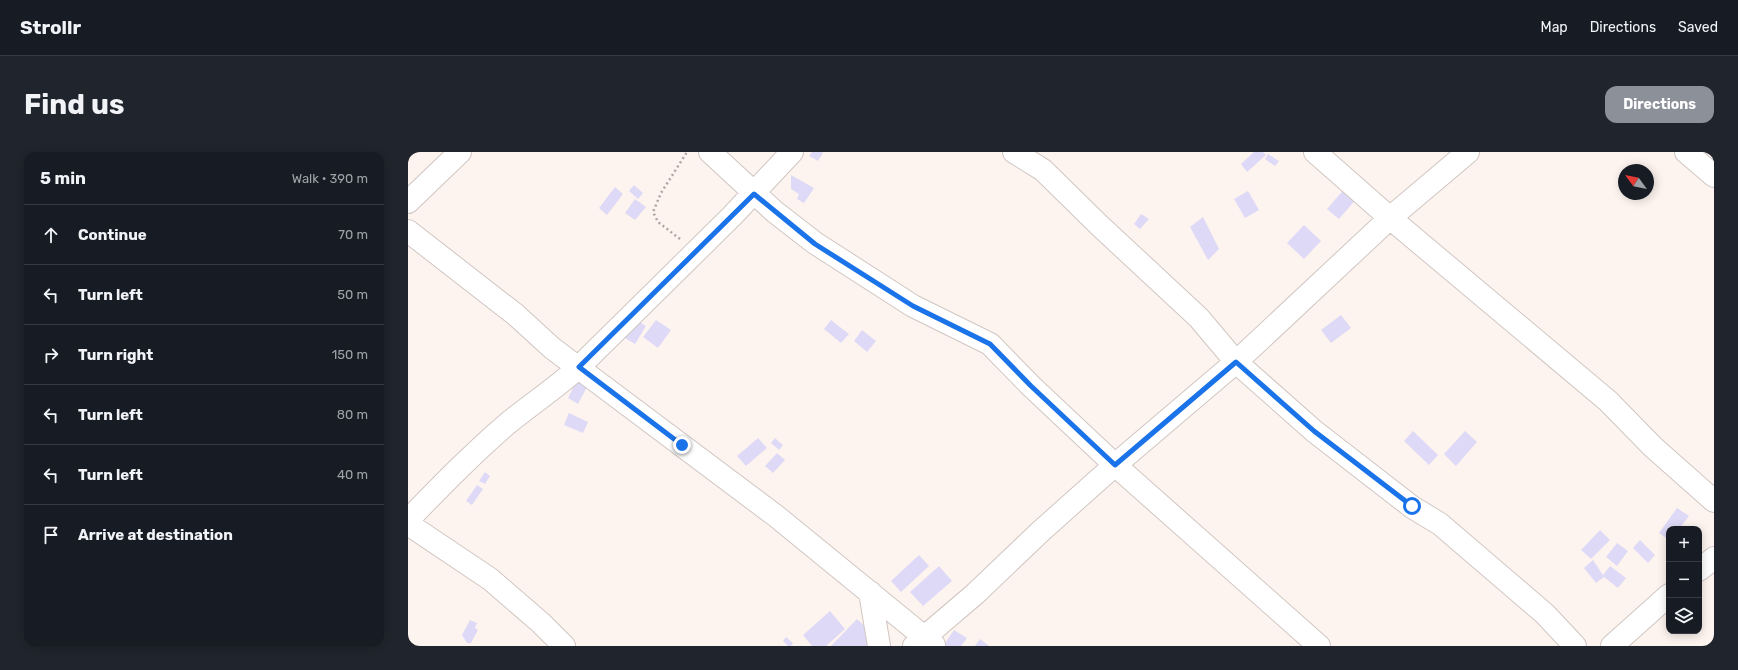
<!DOCTYPE html>
<html lang="en">
<head>
<meta charset="utf-8">
<style>
	:root { --surface:#171b24; --page:#20242c; --text:#f1f3f6; --muted:#9ea1a6; --line:#363941; --accent:#8c9099 }
	body { margin:0; font-family:Rubik,sans-serif; background:var(--page); color:var(--text) }
	.controls { position:absolute; right:12px; bottom:12px; display:grid; overflow:hidden; border-radius:8px; box-shadow:0 2px 10px #0003 }
	.controls button { width:36px; height:36px; display:grid; place-items:center; padding:0; border:0; border-bottom:1px solid var(--line); background:var(--surface); color:var(--text); font:20px sans-serif }
	.compass { position:absolute; left:1210px; top:12px; width:36px; height:36px; border-radius:50%; background:var(--surface); box-shadow:0 2px 10px #0003; rotate:303deg }
	.stop { position:absolute; width:12px; height:12px; margin:-9px; border:3px solid #1a73e8; border-radius:50%; background:#fff }
	.stop.end { background:#1a73e8; border-color:#fff; box-shadow:0 1px 4px #0008 }
	.list { margin:0; padding:0; list-style:none }
	h2 { display:flex; justify-content:space-between; align-items:center; height:52px; margin:0; padding:0 16px; font-size:17px }
	h2 small { font-size:13px; font-weight:400; color:var(--muted) }
	.list li { display:grid; grid-template-columns:26px 1fr auto; gap:12px; align-items:center; box-sizing:border-box; height:60px; padding:0 16px; border-top:1px solid var(--line) }
	.list b { display:block; font-size:15px; white-space:nowrap }
	.list em { font-size:13px; font-style:normal; color:var(--muted) }
	.icon { flex:none; width:22px; height:22px; fill:none; stroke:currentColor; stroke-width:2; stroke-linecap:round; stroke-linejoin:round }
	.map { position:relative; flex:none; width:1306px; height:494px; overflow:hidden; border-radius:12px }
	header { display:flex; align-items:center; gap:24px; box-sizing:border-box; height:56px; padding:0 20px; background:var(--surface); border-bottom:1px solid var(--line) }
	header strong { font-size:19px }
	nav { display:flex; gap:22px; margin-inline-start:auto; font-size:14px }
	.intro { display:flex; align-items:center; justify-content:space-between; box-sizing:border-box; height:96px; padding:0 24px }
	h1 { margin:0; font-size:28px }
	.button { padding:10px 18px; border-radius:12px; background:var(--accent); color:#fff; font-size:14px; font-weight:700 }
	main { display:flex; gap:24px; padding:0 24px }
	aside { flex:1; background:var(--surface); border-radius:12px; box-shadow:0 2px 10px #0003 }
	.map>svg:first-child { display:block }
	.building { fill:#ded9f6 }
	.lines { fill:none; stroke-linecap:round; stroke-linejoin:round }
	.minor-casing { stroke:#d0c6c2; stroke-width:24 }
	.path { stroke:#ada5a2; stroke-width:2.5; stroke-dasharray:2 3; stroke-linecap:butt }
	.minor { stroke:#fff; stroke-width:22 }
	.route { stroke:#1a73e8; stroke-width:5 }
</style>
</head>
<body>
<header>
<strong>Strollr</strong>
<nav><a>Map</a><a>Directions</a><a>Saved</a></nav>
</header>
<div class="intro"><h1>Find us</h1><a class="button">Directions</a></div>
<main>
<aside>
<h2>5 min<small>Walk · 390 m</small></h2>
<ul class="list">
<li><svg class="icon" aria-label="ahead" viewBox="0 0 24 24"><path d="M12 20V5M6 11l6-6 6 6"/></svg><div><b>Continue</b></div><em>70 m</em></li>
<li><svg class="icon" aria-label="left" viewBox="0 0 24 24"><path d="M17 20v-9H6M10 6l-5 5 5 5"/></svg><div><b>Turn left</b></div><em>50 m</em></li>
<li><svg class="icon" aria-label="right" viewBox="0 0 24 24"><path d="M7 20v-9h11M14 6l5 5-5 5"/></svg><div><b>Turn right</b></div><em>150 m</em></li>
<li><svg class="icon" aria-label="left" viewBox="0 0 24 24"><path d="M17 20v-9H6M10 6l-5 5 5 5"/></svg><div><b>Turn left</b></div><em>80 m</em></li>
<li><svg class="icon" aria-label="left" viewBox="0 0 24 24"><path d="M17 20v-9H6M10 6l-5 5 5 5"/></svg><div><b>Turn left</b></div><em>40 m</em></li>
<li><svg class="icon" aria-label="arrive" viewBox="0 0 24 24"><path d="M6 21V4h12l-3 4 3 4H6"/></svg><div><b>Arrive at destination</b></div></li>
</ul>
</aside>
<div class="map">
<svg width="1306" height="494" viewBox="0 0 1306 494">
	<rect width="100%" height="100%" fill="#fef4ef"/>
	<path class="building" d="M404,0H414L415,1L410,9L401,4Z
		M846,0H855L858,3L839,20L833,12Z
		M860,2L871,9L867,14L857,7Z
		M383,23L406,36L396,51L389,47L391,42L383,37Z
		M226,33L235,41L230,47L221,39Z
		M207,35L215,42L199,63L191,56Z
		M938,35L950,45L931,67L919,57Z
		M840,39L851,58L837,66L826,47Z
		M227,47L238,55L227,68L217,61Z
		M733,62L741,67L732,77L726,72Z
		M795,65L811,97L800,108L782,75Z
		M896,73L913,89L896,107L879,91Z
		M933,163L943,176L923,191L913,178Z
		M224,165L238,174L227,192L212,183Z
		M248,168L263,178L250,196L235,185Z
		M423,168L441,182L433,191L416,177Z
		M454,178L468,189L459,200L446,189Z
		M169,228L180,233L170,252L160,246Z
		M161,261L180,270L175,281L156,273Z
		M1005,279L1030,303L1021,313L996,289Z
		M1057,279L1069,290L1048,314L1036,302Z
		M350,286L359,296L338,314L329,304Z
		M367,286L375,293L371,298L363,291Z
		M369,301L377,308L365,321L357,314Z
		M77,320L82,324L77,332L71,329Z
		M69,333L75,337L64,353L58,349Z
		M1269,356L1281,364L1271,377H1261V388L1251,381Z
		M1192,378L1202,388L1183,407L1173,398Z
		M1232,388L1247,403L1240,411L1225,396Z
		M1209,391L1220,399L1209,414L1198,405Z
		M511,403L521,414L493,440L483,429Z
		M1185,408L1195,423L1202,414L1218,426L1210,436L1196,425L1188,431L1176,416Z
		M531,414L544,429L515,454L502,440Z
		M422,459L437,477L418,494H404L395,483Z
		M449,467L467,484L461,494H423Z
		M62,468L69,471L67,476L70,478L63,491H59L54,483Z
		M546,478L559,486L553,494H535Z
		M378,485L385,491L383,494H380L375,489Z
		M572,487L581,494H567Z"/>
	<g class="lines">
		<defs>
			<path id="minor" d="M302,0L367,60L407,91L505,154L582,192L623,234L707,313L911,494
				M606,0L635,18L691,73L791,166L828,210L906,279L1004,355L1032,372L1137,462L1167,494
				M907,0L982,66L1200,249L1245,295L1306,349
				M1278,0L1306,24
				M0,50L52,0
				M0,79L108,163L144,196L368,364L526,493
				M0,368C32,335 64,302 99,272C122,253 148,236 171,215L324,64L384,0
				M0,372L82,427L133,471L156,494
				M1291,418L1306,406
				M462,440L471,494
				M506,494L567,442L633,379L707,313L828,210L982,66L1060,0
				M1204,494L1261,443"/>
		</defs>
		<use href="#minor" class="minor-casing"/>
		<path class="path" d="M272,87L250,70L245,60L253,41L279,0"/>
		<use href="#minor" class="minor"/>
	</g>
	<g class="lines">
		<path class="route" d="M274,293L171,215L346,42L407,92L505,154L582,192L623,234L707,313L828,210L906,279L1004,354"/>
	</g>
</svg>
<div class="controls">
<button>+</button>
<button>−</button>
<button><svg class="icon" aria-label="layers" viewBox="0 0 24 24"><path d="M12 4l9 5-9 5-9-5zM3 14l9 5 9-5"/></svg></button>
</div>
<svg class="compass" viewBox="-18 -18 36 36"><path d="M0-13l5 13h-10z" fill="#e53935"/><path d="M0 13l5-13h-10z" fill="#9ea1a6"/></svg>
<div class="stop" style="left:1004px;top:354px"></div>
<div class="stop end" style="left:274px;top:293px"></div>
</div>
</main>
</body>
</html>
